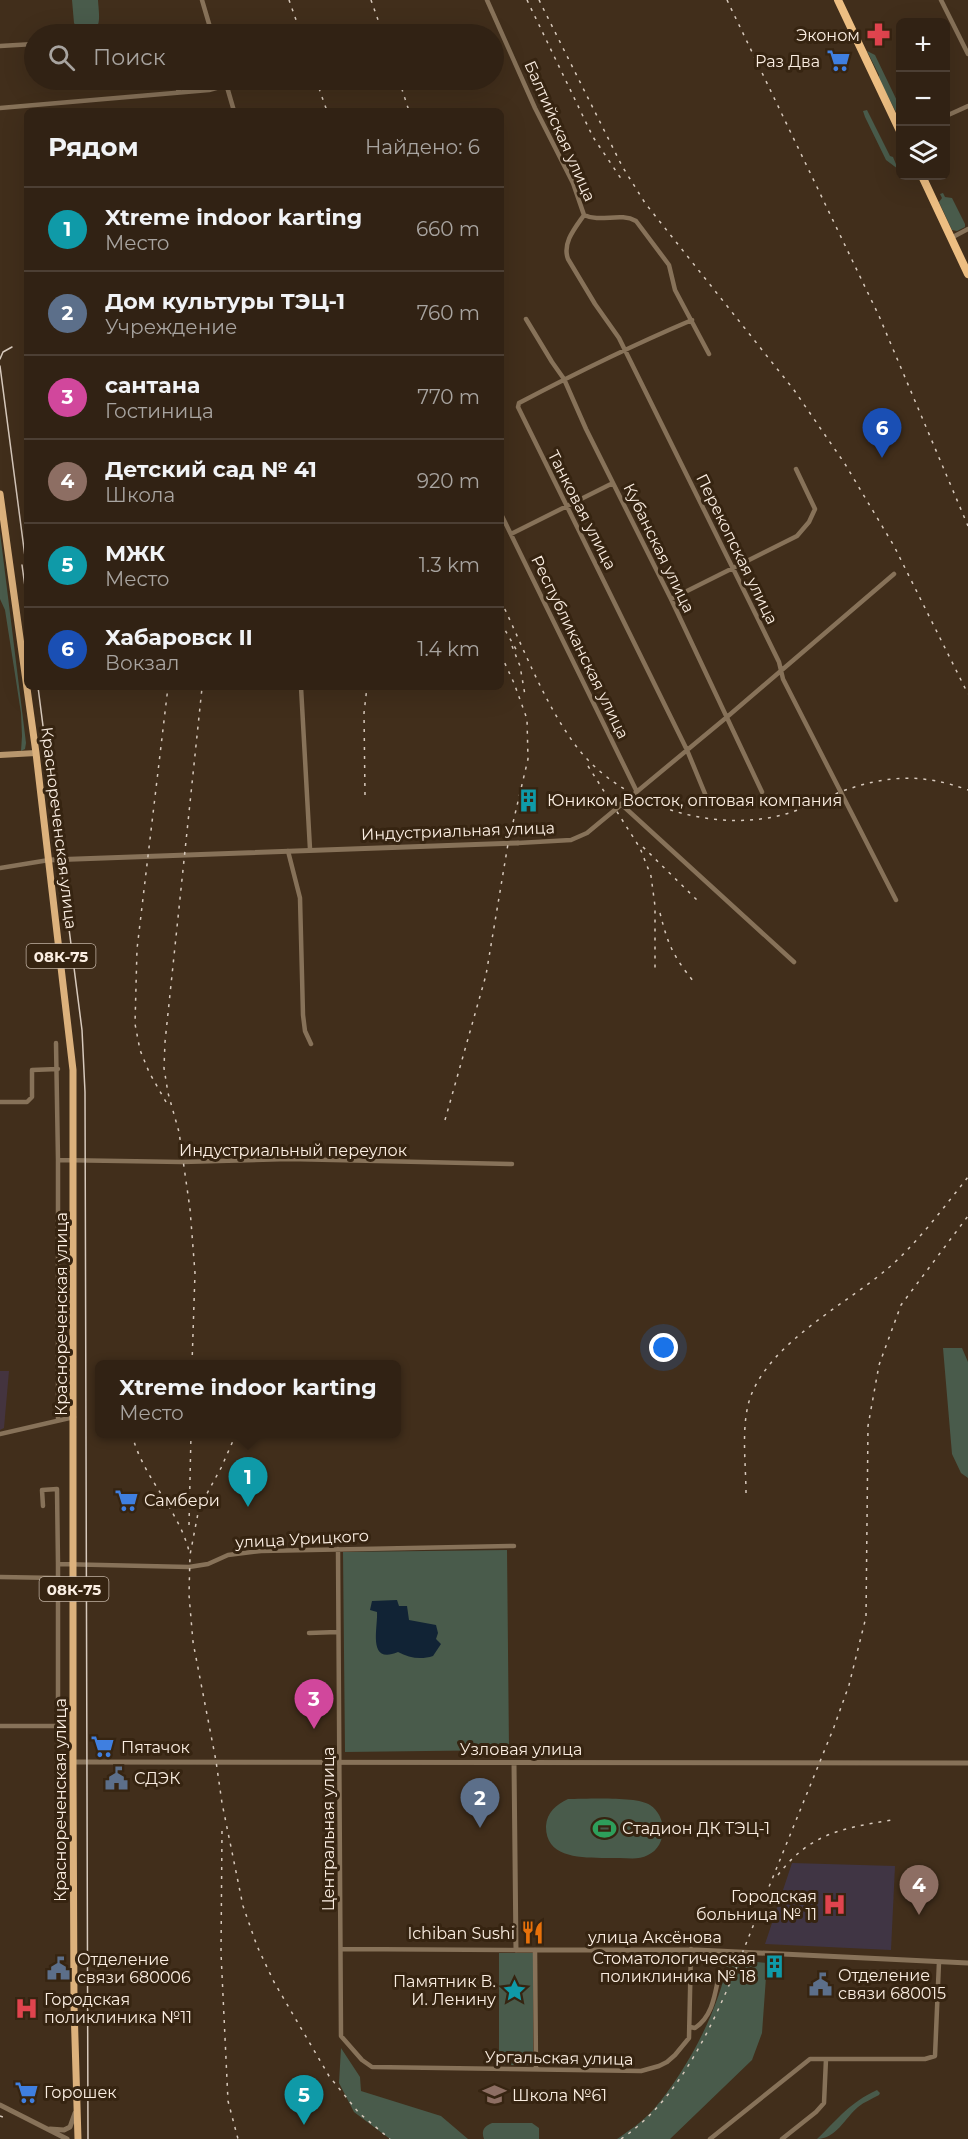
<!DOCTYPE html>
<html lang="ru">
<head>
<meta charset="utf-8">
<style>
	:root { --surface:#312214; --page:#392a1d; --text:#f1f3f6; --muted:#a8a4a0; --line:#4c3f34; --accent:#bca0f2 }
	body { margin:0; font-family:Montserrat,sans-serif; background:var(--page); color:var(--text) }
	.controls { position:absolute; right:18px; top:18px; display:grid; overflow:hidden; border-radius:9px; box-shadow:0 6px 24px #0002 }
	.controls button { width:54px; height:54px; display:grid; place-items:center; padding:0; border:0; border-bottom:2px solid var(--line); background:var(--surface); color:var(--text); font:30px sans-serif }
	.you { position:absolute; left:664px; top:1348px; width:21px; height:21px; margin:-15px; border:4px solid #fff; border-radius:50%; background:#1a73e8; box-shadow:0 0 0 9px #1a73e833 }
	.badge { display:grid; place-items:center; width:39px; height:39px; border-radius:50%; background:var(--accent); color:#fff; font-size:20px; font-weight:700 }
	.pin { position:absolute; translate:-50% -50px; filter:drop-shadow(0 2px 3px #0008) }
	.pin::after { content:''; position:absolute; top:32px; width:21px; height:18px; background:inherit; clip-path:polygon(0 0,100% 0,50% 100%) }
	.popup { position:absolute; left:95px; top:1360px; width:306px; height:78px; box-sizing:border-box; display:grid; place-content:center; border-radius:9px; background:var(--surface); filter:drop-shadow(0 2px 4px #0005); font-size:20px; white-space:nowrap; color:var(--muted) }
	.popup b { font-size:22px; color:var(--text) }
	.popup::after { content:''; position:absolute; left:50%; top:100%; margin-left:-12px; border:12px solid transparent; border-top-color:var(--surface) }
	.list { margin:0; padding:0; list-style:none }
	h2 { display:flex; justify-content:space-between; align-items:center; height:78px; margin:0; padding:0 24px; font-size:26px }
	h2 small { font-size:20px; font-weight:400; color:var(--muted) }
	.list li { display:grid; grid-template-columns:39px 1fr auto; gap:18px; align-items:center; box-sizing:border-box; height:84px; padding:0 24px; border-top:2px solid var(--line) }
	.list b { display:block; font-size:22px; white-space:nowrap }
	.list p { margin:0; font-size:20px; white-space:nowrap; color:var(--muted) }
	.list em { font-size:20px; font-style:normal; color:var(--muted) }
	.icon { flex:none; width:33px; height:33px; fill:none; stroke:currentColor; stroke-width:2; stroke-linecap:round; stroke-linejoin:round }
	.map { position:relative; flex:none; width:968px; height:2139px; overflow:hidden }
	.search { position:absolute; background:var(--surface); box-shadow:0 6px 24px #0002; left:24px; top:24px; width:480px; height:66px; display:flex; align-items:center; gap:15px; box-sizing:border-box; padding:0 21px; border-radius:33px; color:var(--muted); font-size:22px }
	.panel { position:absolute; background:var(--surface); box-shadow:0 6px 24px #0002; left:24px; top:108px; width:480px; height:582px; border-radius:9px }
	.map>svg:first-child { display:block }
	.commercial { fill:#44343f }
	.medical { fill:#403544 }
	.green { fill:#495b4b }
	.water { fill:#112335 }
	.lines { fill:none; stroke-linecap:round; stroke-linejoin:round }
	.minor { stroke:#877259; stroke-width:4.5 }
	.tertiary { stroke:#877259; stroke-width:5 }
	.secondary { stroke:#b7966d; stroke-width:6 }
	.primary { stroke:#dcb17c; stroke-width:7 }
	.trunk { stroke:#edbe82; stroke-width:8 }
	.tram { stroke:#d7c9bc; stroke-width:1.5 }
	.rail { stroke:#d7c9bc; stroke-width:1.5; stroke-dasharray:3 6; stroke-linecap:butt }
	.labels { text-anchor:middle; dominant-baseline:central; stroke-width:6; stroke-linejoin:round; paint-order:stroke }
	.shield { fill:#362411; stroke:#c0b1a3; stroke-width:1.5 }
	.shield-label { font-size:15px; font-weight:bold; fill:#fbeee2 }
	.poi-label { font-size:16px; fill:#fbeee2; stroke:#362411; text-anchor:start }
	.street-label { font-size:16px; fill:#fbeee2; stroke:#362411 }
</style>
</head>
<body>
<div class="map">
<svg width="968" height="2139" viewBox="0 0 968 2139">
	<rect width="100%" height="100%" fill="#412e1b"/>
	<path class="commercial" d="M0,1371H9L4,1428L0,1430Z"/>
	<path class="medical" d="M792,1863L895,1866L891,1950L765,1944Z"/>
	<path class="green" d="M72,0H98C99,17 104,37 79,31L74,23Z
		M867,51L875,55L900,107V119L878,79L879,75Z
		M867,110L890,156L893,157L898,169L886,160L865,117L863,111Z
		M943,193L945,197L952,198L965,224V227L957,231L952,230L939,202L942,198L940,194Z
		M0,532L26,743L25,749L21,751L22,736L21,713L5,610L0,599Z
		M943,1348H962L968,1362V1478L961,1473L952,1454Z
		M507,1550L509,1750L345,1752L343,1552Z
		M568,1799C586,1799 637,1796 650,1805C668,1817 667,1846 648,1855C639,1860 629,1858 620,1858C595,1857 545,1864 546,1826C547,1812 556,1805 568,1799Z
		M499,1953H533V2065H499Z
		M728,1959L767,1963L762,2033L752,2060L670,2139H617C630,2130 642,2122 653,2110C686,2072 720,2009 728,1959Z
		M341,2048L360,2077L361,2091L441,2116L468,2139H390L354,2112L339,2083Z
		M877,2090L880,2093L879,2095C872,2099 864,2102 858,2107C845,2118 836,2139 817,2139C839,2118 849,2103 877,2090Z
		M492,2123H532L539,2128V2139H484C481,2131 484,2126 492,2123Z"/>
	<path class="water" d="M397,1600L399,1606H407L409,1620L436,1625L438,1633L436,1639L441,1644L433,1656C421,1660 409,1658 398,1652C367,1665 378,1628 377,1612L370,1610L372,1601Z"/>
	<g class="lines">
		<path class="minor" d="M202,0L212,34
			M487,0L535,108L573,183L584,215C601,223 620,212 636,221L669,265L675,290L709,354
			M941,0L968,54
			M132,34L166,31H170L172,34
			M0,46L34,44
			M177,80L179,92
			M225,80L234,111
			M0,108L209,90L227,85
			M946,116L968,106
			M584,215C575,228 562,243 568,259L595,304L619,338L756,615L779,662L783,679L896,900
			M951,238L968,229
			M526,319L552,362L564,379L586,429L671,599L762,792
			M692,320C633,345 576,373 519,403L518,407L687,750L708,801
			M501,514L636,790
			M511,534L613,483
			M671,599L797,536L809,522L815,509L796,469
			M301,687L310,849
			M621,804L794,962
			M518,843L571,840L587,833L727,717L894,574
			M288,851L300,898L303,1015L305,1031L311,1044
			M0,868L49,860
			M56,1043L58,1160V1420
			M0,1102H27L32,1097V1070L58,1069
			M58,1160L182,1162L289,1159L512,1164
			M0,1434L74,1417
			M43,1506L42,1490L57,1489L58,1564
			M338,1549L341,2036L362,2060L372,2067L641,2071L659,2066L667,2062L675,2055L689,2038L691,1949
			M0,1577L58,1578V1564L189,1567L208,1564L228,1555L261,1551L514,1546
			M309,1633L337,1632
			M0,1726H58V1578
			M341,1949L516,1950
			M535,1950L536,2069
			M690,2027L695,2028C714,2015 715,1992 720,1970
			M710,2139L810,2059H925L935,2056L939,1962
			M782,2139L816,2112L824,2103L826,2059"/>
		<path class="tertiary" d="M49,860L518,843
			M73,1762L968,1763
			M514,1763L516,1950H697L968,1963
			M0,2105L67,2139
			M50,2129L64,2130L70,2127L75,2113"/>
		<path class="secondary" d="M0,755L36,753"/>
		<path class="primary" d="M0,494L36,753L73,1070V1762L74,2006L78,2139"/>
		<path class="trunk" d="M838,0L900,131
			M922,176L968,274"/>
		<path class="tram" d="M0,359L3,352L12,347
			M0,366L27,572
			M22,565L27,601
			M38,687L82,1030L85,1092L88,2139"/>
		<path class="rail" d="M289,0L301,34
			M371,0L383,34
			M527,0L593,137L622,180
			M539,0L622,166L645,203L794,390L845,464L894,546L968,694
			M727,0L879,316L968,526
			M316,80L327,111
			M399,80L409,111
			M501,601C524,649 544,703 576,746C622,807 717,835 789,813C807,807 823,799 840,792C886,775 922,773 968,790
			M501,623L517,651
			M512,646L520,666L525,695
			M588,766L640,848L651,876L655,906V971
			M365,795L364,713L367,687
			M643,847L699,902
			M660,913C668,945 673,956 694,982
			M166,1102L149,1072L140,1050L135,1024L137,949L168,687
			M445,1120L486,975L508,844L528,759L527,719L514,683L501,655
			M192,1364L195,1273L190,1209L179,1132L168,1093L164,1068L165,1042L202,688
			M132,1434C142,1477 178,1508 189,1551
			M236,1434L221,1468L199,1508L190,1555L189,1595L193,1642L216,1761L222,1803L243,1906L257,1946L274,1982L329,2076L359,2113L390,2139
			M746,1493C746,1463 740,1421 752,1393C774,1341 844,1305 886,1270C916,1245 944,1207 968,1177
			M189,1525L191,1434
			M222,1831L221,1953L228,2101L238,2139
			M778,1875C810,1833 843,1828 892,1820
			M0,2116L6,2118
			M621,2139C695,2089 729,1984 762,1904C786,1845 810,1786 834,1727L849,1685L866,1617L868,1426L879,1365L901,1305L968,1216"/>
	</g>
	<defs>
		<symbol id="pharmacy-bare" viewBox="-9 -9 18 18"><path d="M-2-6h4v4h4v4h-4v4h-4v-4h-4v-4h4Z" fill="#e0444e" stroke="#362411" stroke-width="2.5" paint-order="stroke"/></symbol>
		<symbol id="supermarket-bare" viewBox="-9 -9 18 18"><path d="M-6-5.5h2.5l.6 2H6L4.5 2H-2.5L-4.4-4H-6ZM-1.5 3.2a1.3 1.3 0 1 0 .1 0ZM3 3.2a1.3 1.3 0 1 0 .1 0Z" fill="#3f7fe0" stroke="#362411" stroke-width="2.5" paint-order="stroke"/></symbol>
		<symbol id="building-bare" viewBox="-9 -9 18 18"><path d="M-4-6H4V6H1V3H-1V6H-4ZM-2.5-4.3h1.7v1.8h-1.7ZM.8-4.3h1.7v1.8H.8ZM-2.5-1h1.7V.8h-1.7ZM.8-1h1.7V.8H.8Z" fill="#0f9aa8" stroke="#362411" stroke-width="2.5" paint-order="stroke"/></symbol>
		<symbol id="civic-bare" viewBox="-9 -9 18 18"><path d="M-.6-6.5H3V-4.5H.6V-3L4-1V1h2V6H-6V1h2V-1L-.6-3ZM-1.2 2.5V6h2.4V2.5Z" fill="#5c6f8a" stroke="#362411" stroke-width="2.5" paint-order="stroke"/></symbol>
		<symbol id="stadium-bare" viewBox="-9 -9 18 18"><path d="M0-5a6.5 5 0 1 0 0 10a6.5 5 0 1 0 0-10ZM-3.5-1.8h7v3.6h-7Z" fill="#2e9e5b" stroke="#362411" stroke-width="2.5" paint-order="stroke"/></symbol>
		<symbol id="hospital-bare" viewBox="-9 -9 18 18"><path d="M-5-5h3v3.5h4V-5h3V5h-3V1.5h-4V5h-3Z" fill="#e0444e" stroke="#362411" stroke-width="2.5" paint-order="stroke"/></symbol>
		<symbol id="restaurant-bare" viewBox="-9 -9 18 18"><path d="M-5-6h1v4h1v-4h1v4h1v-4h1v5L-1.5 .5V6h-2V.5L-5-1ZM5-6V6H3V1.5H1.5Q1.5-4 5-6Z" fill="#e8710a" stroke="#362411" stroke-width="2.5" paint-order="stroke"/></symbol>
		<symbol id="sight-bare" viewBox="-9 -9 18 18"><path d="M0-6L1.8-2.2L6-1.7L2.9 1.2L3.7 5.4L0 3.3L-3.7 5.4L-2.9 1.2L-6-1.7L-1.8-2.2Z" fill="#0f9aa8" stroke="#362411" stroke-width="2.5" paint-order="stroke"/></symbol>
		<symbol id="school-bare" viewBox="-9 -9 18 18"><path d="M0-5L7-2L0 1L-7-2ZM-4 1L0 2.5L4 1V4Q0 6-4 4Z" fill="#8d6e63" stroke="#362411" stroke-width="2.5" paint-order="stroke"/></symbol>
	</defs>
	<g fill-rule="evenodd">
		<use href="#pharmacy-bare" x="862" y="18" width="33" height="33"/>
		<use href="#supermarket-bare" x="822" y="44" width="33" height="33"/>
		<use href="#building-bare" x="512" y="784" width="33" height="33"/>
		<use href="#supermarket-bare" x="110" y="1484" width="33" height="33"/>
		<use href="#supermarket-bare" x="86" y="1730" width="33" height="33"/>
		<use href="#civic-bare" x="100" y="1762" width="33" height="33"/>
		<use href="#stadium-bare" x="588" y="1812" width="33" height="33"/>
		<use href="#hospital-bare" x="818" y="1888" width="33" height="33"/>
		<use href="#restaurant-bare" x="516" y="1916" width="33" height="33"/>
		<use href="#building-bare" x="758" y="1950" width="33" height="33"/>
		<use href="#civic-bare" x="42" y="1952" width="33" height="33"/>
		<use href="#civic-bare" x="804" y="1968" width="33" height="33"/>
		<use href="#sight-bare" x="498" y="1974" width="33" height="33"/>
		<use href="#hospital-bare" x="10" y="1992" width="33" height="33"/>
		<use href="#supermarket-bare" x="10" y="2076" width="33" height="33"/>
		<use href="#school-bare" x="478" y="2078" width="33" height="33"/>
	</g>
	<g class="labels">
		<g class="shield">
			<rect x="26.5" y="944" width="69" height="24" rx="4.5"/>
			<rect x="39.5" y="1577" width="69" height="24" rx="4.5"/>
		</g>
		<g class="shield-label">
			<text x="61" y="956">08К-75</text>
			<text x="74" y="1589">08К-75</text>
		</g>
		<g class="poi-label">
			<text x="860" y="35" text-anchor="end">Эконом</text>
			<text x="820" y="61" text-anchor="end">Раз Два</text>
			<text x="547" y="800">Юником Восток, оптовая компания</text>
			<text x="144" y="1500">Самбери</text>
			<text x="121" y="1747">Пятачок</text>
			<text x="134" y="1778">СДЭК</text>
			<text x="622" y="1828">Стадион ДК ТЭЦ-1</text>
			<text x="817" y="1896" text-anchor="end">Городская<tspan x="817" dy="18">больница № 11</tspan></text>
			<text x="515" y="1933" text-anchor="end">Ichiban Sushi</text>
			<text x="756" y="1958" text-anchor="end">Стоматологическая<tspan x="756" dy="18">поликлиника № 18</tspan></text>
			<text x="77" y="1959">Отделение<tspan x="77" dy="18">связи 680006</tspan></text>
			<text x="838" y="1975">Отделение<tspan x="838" dy="18">связи 680015</tspan></text>
			<text x="496" y="1981" text-anchor="end">Памятник В.<tspan x="496" dy="18">И. Ленину</tspan></text>
			<text x="44" y="1999">Городская<tspan x="44" dy="18">поликлиника №11</tspan></text>
			<text x="44" y="2092">Горошек</text>
			<text x="512" y="2095">Школа №61</text>
		</g>
		<g class="street-label">
			<text transform="translate(560 131) rotate(66)">Балтийская улица</text>
			<text transform="translate(582 510) rotate(63)">Танковая улица</text>
			<text transform="translate(659 548) rotate(64)">Кубанская улица</text>
			<text transform="translate(737 549) rotate(64)">Перекопская улица</text>
			<text transform="translate(580 647) rotate(64)">Республиканская улица</text>
			<text transform="translate(59 828) rotate(83)">Краснореченская улица</text>
			<text transform="translate(458 831) rotate(-2)">Индустриальная улица</text>
			<text x="293" y="1150">Индустриальный переулок</text>
			<text transform="translate(61 1314) rotate(-90)">Краснореченская улица</text>
			<text transform="translate(302 1539) rotate(-3)">улица Урицкого</text>
			<text x="521" y="1749">Узловая улица</text>
			<text transform="translate(60 1800) rotate(-90)">Краснореченская улица</text>
			<text transform="translate(328 1829) rotate(-90)">Центральная улица</text>
			<text x="655" y="1937">улица Аксёнова</text>
			<text transform="translate(559 2058) rotate(1)">Ургальская улица</text>
		</g>
	</g>
</svg>
<div class="controls">
<button>+</button>
<button>−</button>
<button><svg class="icon" aria-label="layers" viewBox="0 0 24 24"><path d="M12 4l9 5-9 5-9-5zM3 14l9 5 9-5"/></svg></button>
</div>
<div class="you"></div>
<div class="pin badge" style="left:248px;top:1507px;background:#0f9aa8">1</div>
<div class="popup"><b>Xtreme indoor karting</b>Место</div>
<div class="pin badge" style="left:480px;top:1828px;background:#5c6f8a">2</div>
<div class="pin badge" style="left:314px;top:1729px;background:#d1479c">3</div>
<div class="pin badge" style="left:919px;top:1915px;background:#8d6e63">4</div>
<div class="pin badge" style="left:304px;top:2125px;background:#0f9aa8">5</div>
<div class="pin badge" style="left:882px;top:458px;background:#1a4fb4">6</div>
<div class="search"><svg class="icon" aria-label="search" viewBox="0 0 24 24"><circle cx="10" cy="10" r="6"/><path d="M15 15l6 6"/></svg>Поиск</div>
<section class="panel">
<h2>Рядом<small>Найдено: 6</small></h2>
<ul class="list">
<li><span class="badge" style="background:#0f9aa8">1</span><div><b>Xtreme indoor karting</b><p>Место</p></div><em>660 m</em></li>
<li><span class="badge" style="background:#5c6f8a">2</span><div><b>Дом культуры ТЭЦ-1</b><p>Учреждение</p></div><em>760 m</em></li>
<li><span class="badge" style="background:#d1479c">3</span><div><b>сантана</b><p>Гостиница</p></div><em>770 m</em></li>
<li><span class="badge" style="background:#8d6e63">4</span><div><b>Детский сад № 41</b><p>Школа</p></div><em>920 m</em></li>
<li><span class="badge" style="background:#0f9aa8">5</span><div><b>МЖК</b><p>Место</p></div><em>1.3 km</em></li>
<li><span class="badge" style="background:#1a4fb4">6</span><div><b>Хабаровск II</b><p>Вокзал</p></div><em>1.4 km</em></li>
</ul>
</section>
</div>
</body>
</html>
